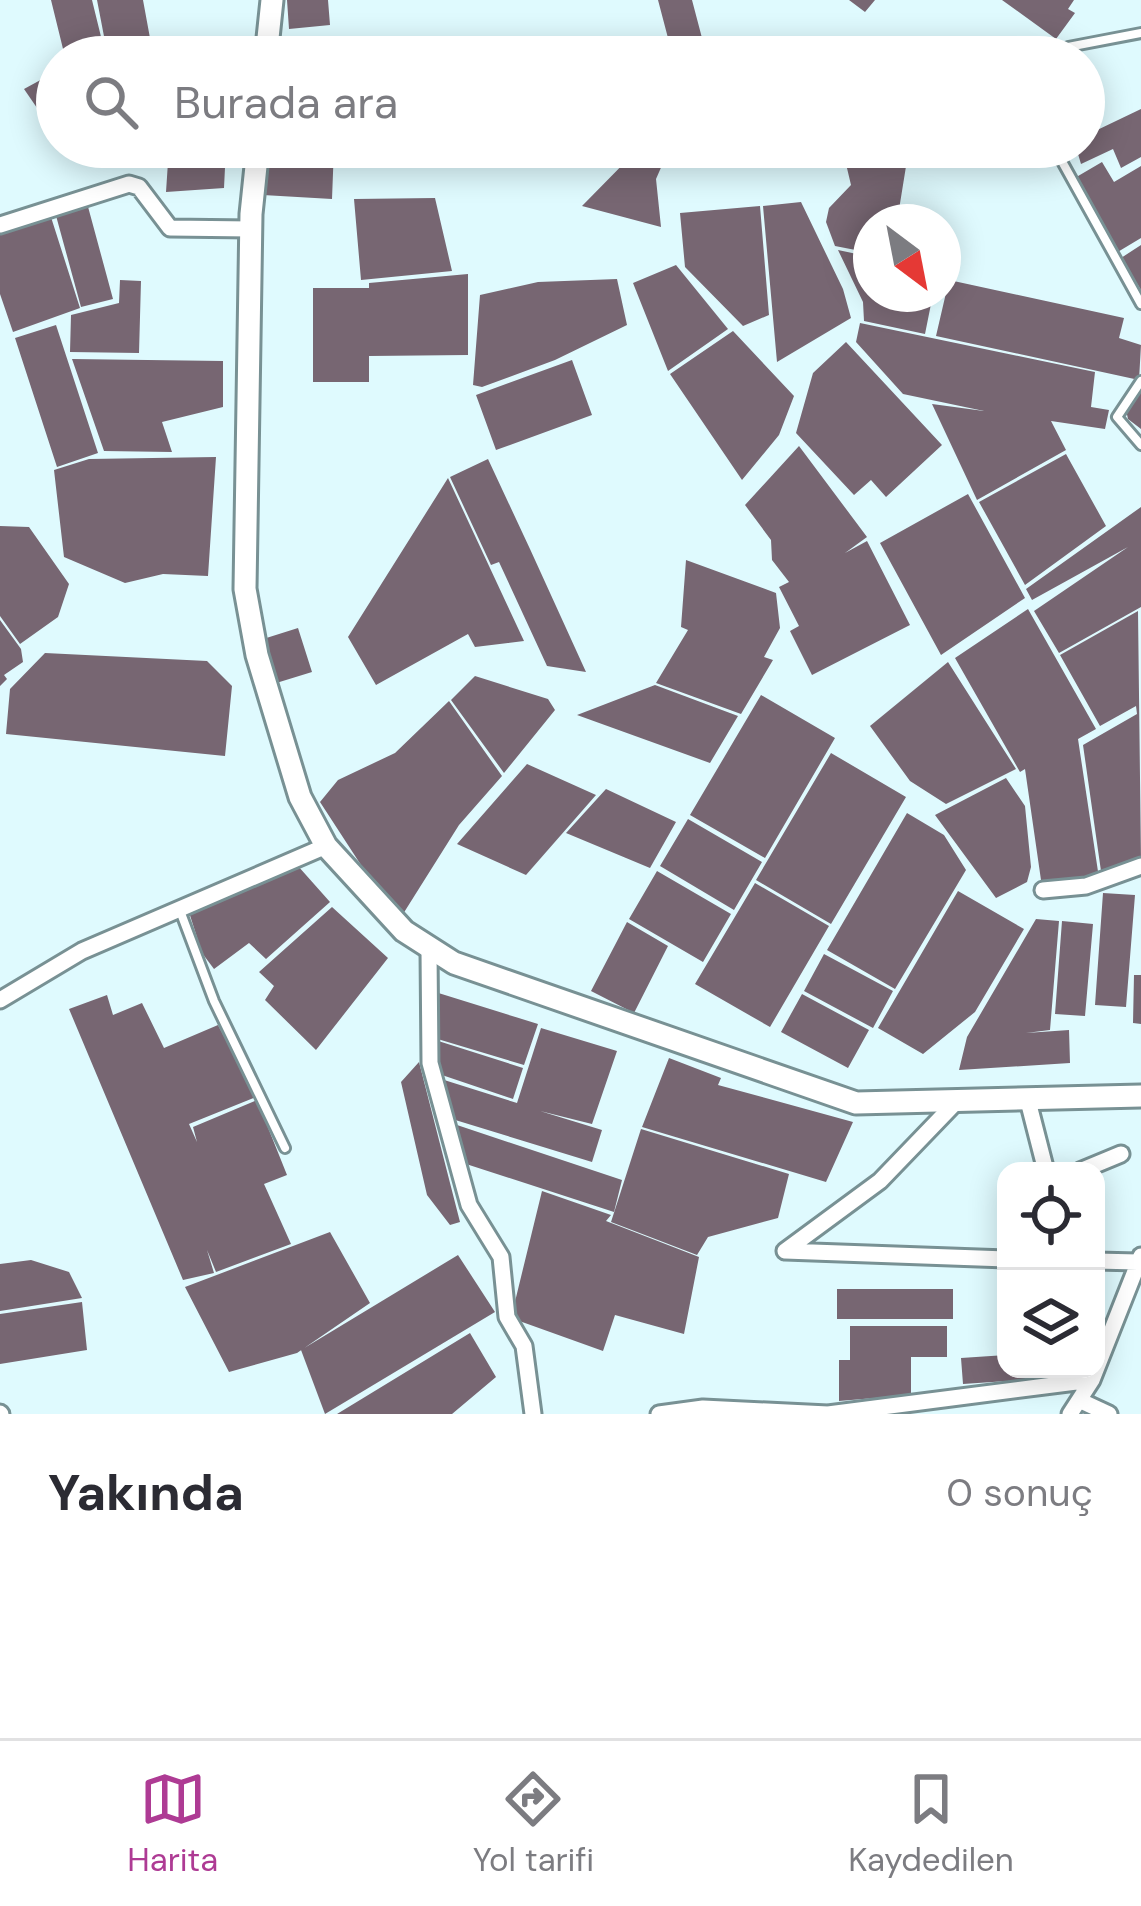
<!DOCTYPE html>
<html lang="tr">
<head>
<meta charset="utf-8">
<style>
	:root { --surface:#fff; --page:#f7f7f7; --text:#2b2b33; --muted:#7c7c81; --line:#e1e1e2; --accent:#ae3b94 }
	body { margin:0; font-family:"DM Sans",sans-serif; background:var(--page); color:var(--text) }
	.controls { position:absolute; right:36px; bottom:36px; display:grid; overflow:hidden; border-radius:24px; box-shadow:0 6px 30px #0003 }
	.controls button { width:108px; height:108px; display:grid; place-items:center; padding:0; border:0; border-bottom:3px solid var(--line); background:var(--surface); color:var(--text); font:60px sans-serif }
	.compass { position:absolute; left:853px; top:204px; width:108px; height:108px; border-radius:50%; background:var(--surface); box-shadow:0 6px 30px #0003; rotate:148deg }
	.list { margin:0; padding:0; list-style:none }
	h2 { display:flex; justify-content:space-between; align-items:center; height:156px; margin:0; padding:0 48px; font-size:51px }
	h2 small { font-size:39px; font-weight:400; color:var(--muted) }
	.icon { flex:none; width:66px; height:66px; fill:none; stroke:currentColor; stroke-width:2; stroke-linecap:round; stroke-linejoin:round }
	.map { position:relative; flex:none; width:1141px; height:1414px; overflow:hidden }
	.search { position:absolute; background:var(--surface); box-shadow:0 6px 30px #0003; left:36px; right:36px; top:36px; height:132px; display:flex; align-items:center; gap:30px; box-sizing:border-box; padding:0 42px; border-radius:66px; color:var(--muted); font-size:45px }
	.sheet { height:324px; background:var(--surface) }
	nav { display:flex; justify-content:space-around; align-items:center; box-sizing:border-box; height:168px; border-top:3px solid var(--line); background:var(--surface); font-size:33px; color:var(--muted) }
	nav a { display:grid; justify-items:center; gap:6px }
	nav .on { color:var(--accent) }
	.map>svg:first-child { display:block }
	.building { fill:#776672 }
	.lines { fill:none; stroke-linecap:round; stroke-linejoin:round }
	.lane-casing { stroke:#789194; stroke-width:14 }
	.street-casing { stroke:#789194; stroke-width:21 }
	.secondary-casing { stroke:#789194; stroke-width:27 }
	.lane { stroke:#fff; stroke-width:8 }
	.street { stroke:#fff; stroke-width:15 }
	.secondary { stroke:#fff; stroke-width:21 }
</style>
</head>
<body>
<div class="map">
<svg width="1141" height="1414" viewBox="0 0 1141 1414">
	<rect width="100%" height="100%" fill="#dffafe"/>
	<path class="building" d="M51,0H92L104,49L65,57Z
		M97,0H143L152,49L108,57Z
		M287,0H328L330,25L289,29Z
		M658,0H692L707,57H673Z
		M849,0H875L865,12Z
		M1002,0H1074L1068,9L1075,13L1056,39Z
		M57,71V137L24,89Z
		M1141,109V157L1121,168L1113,149L1081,164L1078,154L1069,159L1063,147H1084V115L1093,132Z
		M169,147H226L224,188L166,192Z
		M266,147H334L332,199L263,195Z
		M640,147H670L656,179L661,227L582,206Z
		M842,147L908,154L897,222H871V253L835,246L826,222L829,208L851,185Z
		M1102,162L1114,182L1141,166V238L1116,253L1073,179Z
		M435,198L452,271L361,280L354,199Z
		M801,202L843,289L851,318L777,362L763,206Z
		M87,203L113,299L81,307L55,212Z
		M760,206L769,315L743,326L685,267L680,213Z
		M50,214L80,308L13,332L0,294V231Z
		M1141,245V290L1121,258Z
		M838,250L871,257V294H933L925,334L864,321L863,302Z
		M676,265L728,329L668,371L633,283Z
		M468,274V355L369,356V382H313V288H369V283Z
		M617,279L627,325L555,360L482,387L473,385L480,295L538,282Z
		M120,280L141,281L139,353L70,352L71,315L119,303Z
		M949,280L1124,318L1119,338L1141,345L1139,380L936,336Z
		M860,323L1095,372L1091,407L1109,410L1105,429L1051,421L1066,450L977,500L932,404L984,411L903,394L856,342Z
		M56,325L98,453L57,467L15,338Z
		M733,331L794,396L779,435L742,480L670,374Z
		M846,342L942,445L886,497L871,480L854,495L796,433L813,373Z
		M72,359L223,361V407L162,422L172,452L104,451Z
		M572,360L592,415L496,450L476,395Z
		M1141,390V429L1128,419L1126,410Z
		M799,446L867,537L845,553L867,541L910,625L812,675L790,631L799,626L779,587L789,582L772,560L771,540L745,505Z
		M1066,454L1106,526L1025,585L979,502Z
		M216,457L208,576L163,574L125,583L64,557L54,470L89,459Z
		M488,459L530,549L586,672L547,666L499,562L491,565L450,477Z
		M448,478L524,641L475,647L468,634L376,685L348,637Z
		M968,494L1025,598L941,655L880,543Z
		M1141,507V607L1059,653L1034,611L1128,547L1032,600L1026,589Z
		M0,526L29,527L69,584L58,617L20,644L0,616Z
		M686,560L776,593L780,628L764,657L773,660L741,714L656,683L688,630L681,627Z
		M1028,609L1096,729L1078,739L1099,878L1042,887L1025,769L1020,772L955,658Z
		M1138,611L1141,861L1102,878L1083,745L1137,714L1136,706L1100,726L1060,655Z
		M0,620L21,649L23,662L4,675L7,679L0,686Z
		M298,628L312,672L273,684L260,640Z
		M45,653L207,661L232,686L225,756L6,734L10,689Z
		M948,662L1016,769L946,804L910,781L870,726Z
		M475,676L548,699L555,710L504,773L451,700Z
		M655,685L738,716L710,763L577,715Z
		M761,695L835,738L765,858L690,815Z
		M449,701L502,776L459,825L403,914L374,885L320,802L338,780L395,753Z
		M831,753L906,797L831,924L756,880Z
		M527,764L596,795L526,875L457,844Z
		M1006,778L1025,806L1031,867L1027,882L996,898L935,815Z
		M606,789L676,822L650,868L566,833Z
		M907,813L944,835L966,870L895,989L827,950Z
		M688,819L762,862L734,910L660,866Z
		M298,866L330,902L266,959L249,943L214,969L202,953L187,906Z
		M657,871L731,914L703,962L629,919Z
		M755,883L829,926L770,1027L695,984Z
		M958,891L1024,929L975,1012L923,1054L878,1028Z
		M1103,893L1135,895L1126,1007L1095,1005Z
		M332,907L388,958L316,1050L265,1000L274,986L259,972Z
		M1036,919L1059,921L1050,1030L1026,1033L1069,1030L1070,1063L959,1070L967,1037Z
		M1062,921L1093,924L1085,1016L1055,1014Z
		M627,922L668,946L634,1013L591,991Z
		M824,954L893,991L873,1028L804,991Z
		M1134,975H1141V1024L1133,1023Z
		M432,991L538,1024L524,1065L431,1037Z
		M802,994L869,1030L848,1068L781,1032Z
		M107,995L113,1015L142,1003L164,1048L218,1025L256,1097L189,1124L197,1142L193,1127L257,1100L287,1175L264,1184L291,1244L216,1272L207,1250L214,1273L183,1280L69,1009Z
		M541,1028L617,1051L592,1124L540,1111L602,1130L592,1162L452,1119L441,1079L517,1103Z
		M432,1039L523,1068L513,1099L436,1073Z
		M669,1058L721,1078L718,1085L853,1122L826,1182L642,1127Z
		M419,1062L460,1222L450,1225L427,1195L401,1082Z
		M454,1124L622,1180L614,1212L463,1163Z
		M641,1129L789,1174L778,1218L708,1237L697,1255L611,1222Z
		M542,1191L611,1215L606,1221L699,1257L684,1334L615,1315L603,1351L511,1318Z
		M330,1232L370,1303L297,1353L229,1372L185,1287Z
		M458,1255L495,1312L325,1414L301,1350Z
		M31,1260L69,1272L82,1298L0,1311V1264Z
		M837,1289H953V1319H837Z
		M82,1302L87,1350L0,1364V1314Z
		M850,1326H947V1357H911V1395L839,1401V1360H850Z
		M470,1333L496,1377L452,1414H337Z
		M1006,1355V1369H1065L1066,1377L963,1384L961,1358Z"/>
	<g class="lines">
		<defs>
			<path id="lane" d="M1053,57L1068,47L1141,33
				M1054,147L1141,304
				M1141,381L1117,417L1141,445
				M179,908L214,1001L285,1148"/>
			<path id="street" d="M0,225L129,184L139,187L170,228L251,229
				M1043,890L1086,886L1141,866
				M429,951L430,1063L469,1205L501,1257L507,1317L524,1346L533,1414
				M0,1000L82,951L326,846
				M1027,1097L1046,1171
				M1080,1171L1121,1154
				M785,1251L880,1181L956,1102
				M785,1251L1006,1259
				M1096,1261L1138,1262
				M1081,1401L1109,1414
				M0,1413L1,1414
				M659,1414L703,1408L828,1414L1092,1380
				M1070,1414L1092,1380L1141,1256"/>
			<path id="secondary" d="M266,57L272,0
				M258,147L251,214L245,589L257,655L300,797L326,846L404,931L454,963L856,1103L1141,1096"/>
		</defs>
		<use href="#lane" class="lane-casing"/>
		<use href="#street" class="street-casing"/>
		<use href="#secondary" class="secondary-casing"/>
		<use href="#lane" class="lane"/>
		<use href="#street" class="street"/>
		<use href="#secondary" class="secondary"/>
	</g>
</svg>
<div class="controls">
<button><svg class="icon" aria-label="locate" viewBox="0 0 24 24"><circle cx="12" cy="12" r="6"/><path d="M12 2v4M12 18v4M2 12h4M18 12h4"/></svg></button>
<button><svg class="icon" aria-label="layers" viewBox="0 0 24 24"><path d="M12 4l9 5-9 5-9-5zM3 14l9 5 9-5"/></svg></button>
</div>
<svg class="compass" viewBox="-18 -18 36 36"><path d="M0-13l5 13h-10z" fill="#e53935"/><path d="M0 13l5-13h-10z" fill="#7c7c81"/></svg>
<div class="search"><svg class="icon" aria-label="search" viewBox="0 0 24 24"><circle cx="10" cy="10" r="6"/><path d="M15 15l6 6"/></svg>Burada ara</div>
</div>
<section class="sheet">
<h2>Yakında<small>0 sonuç</small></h2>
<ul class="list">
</ul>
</section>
<nav>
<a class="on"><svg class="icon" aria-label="map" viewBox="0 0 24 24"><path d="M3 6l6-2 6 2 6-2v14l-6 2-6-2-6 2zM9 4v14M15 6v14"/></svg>Harita</a>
<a><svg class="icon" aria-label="directions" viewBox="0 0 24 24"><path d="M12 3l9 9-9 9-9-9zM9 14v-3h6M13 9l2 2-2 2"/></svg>Yol tarifi</a>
<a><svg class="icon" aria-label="saved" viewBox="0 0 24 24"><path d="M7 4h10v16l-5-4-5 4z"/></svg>Kaydedilen</a>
</nav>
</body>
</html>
